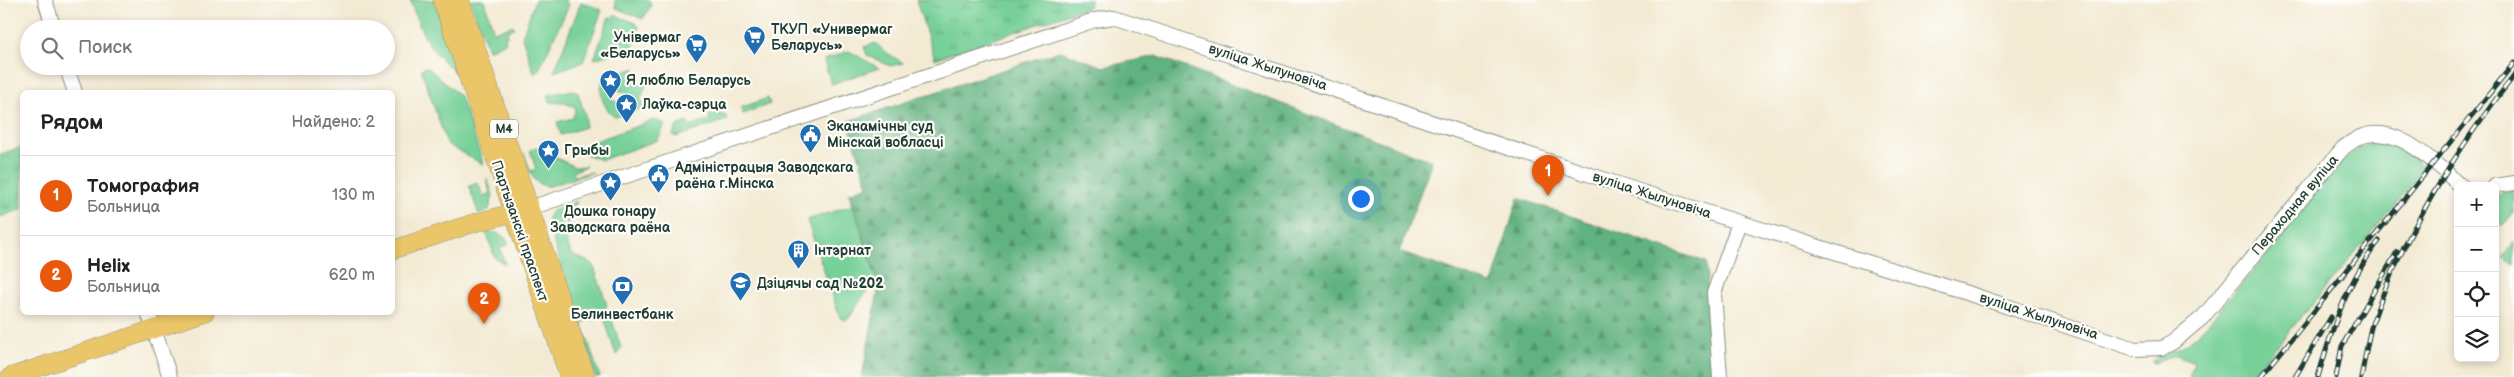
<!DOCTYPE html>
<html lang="ru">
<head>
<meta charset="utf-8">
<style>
	:root { --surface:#fff; --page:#f6f6f6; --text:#222; --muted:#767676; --line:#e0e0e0; --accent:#ea580c }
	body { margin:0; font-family:"Balsamiq Sans",sans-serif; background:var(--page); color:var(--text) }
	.controls { position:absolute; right:15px; bottom:15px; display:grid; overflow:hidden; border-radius:8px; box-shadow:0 2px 8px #0003 }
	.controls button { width:45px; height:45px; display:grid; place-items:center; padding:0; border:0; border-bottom:1px solid var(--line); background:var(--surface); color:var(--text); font:25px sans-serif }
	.you { position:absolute; left:1360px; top:198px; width:18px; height:18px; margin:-12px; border:4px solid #fff; border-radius:50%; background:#1a73e8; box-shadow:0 0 0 8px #1a73e833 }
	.badge { display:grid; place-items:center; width:32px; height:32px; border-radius:50%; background:var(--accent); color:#fff; font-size:16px; font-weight:700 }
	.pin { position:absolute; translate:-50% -41px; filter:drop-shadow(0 1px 2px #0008) }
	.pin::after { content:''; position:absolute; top:26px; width:18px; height:15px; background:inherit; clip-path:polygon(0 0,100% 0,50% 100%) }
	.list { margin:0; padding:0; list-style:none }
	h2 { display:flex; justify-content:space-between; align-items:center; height:65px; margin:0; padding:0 20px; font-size:21px }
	h2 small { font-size:16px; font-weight:400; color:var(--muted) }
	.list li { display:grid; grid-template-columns:32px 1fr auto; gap:15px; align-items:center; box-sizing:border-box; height:80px; padding:0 20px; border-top:1px solid var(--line) }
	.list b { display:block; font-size:19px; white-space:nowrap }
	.list p { margin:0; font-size:16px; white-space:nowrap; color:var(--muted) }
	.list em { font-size:16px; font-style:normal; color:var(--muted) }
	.icon { flex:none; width:28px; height:28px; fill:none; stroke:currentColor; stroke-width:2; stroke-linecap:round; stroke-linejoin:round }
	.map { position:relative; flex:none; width:2514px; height:377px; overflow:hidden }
	.search { position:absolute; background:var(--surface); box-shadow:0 2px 8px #0003; left:20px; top:20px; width:375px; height:55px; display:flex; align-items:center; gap:12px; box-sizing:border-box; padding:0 18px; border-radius:28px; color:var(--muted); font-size:19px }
	.panel { position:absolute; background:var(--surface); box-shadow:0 2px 8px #0003; left:20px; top:90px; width:375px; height:225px; border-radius:8px }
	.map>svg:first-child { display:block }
	.grass { fill:#76d097; stroke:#4a8666; fill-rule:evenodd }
	.forest { fill:url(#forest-firs); stroke:#40785a }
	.park { fill:url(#park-tufts); stroke:#4a8666 }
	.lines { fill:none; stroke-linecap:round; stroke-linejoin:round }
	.minor-casing { stroke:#899484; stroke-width:16 }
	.major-casing { stroke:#899484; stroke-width:19 }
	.minor { stroke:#fff; stroke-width:14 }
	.major { stroke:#ebc669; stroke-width:18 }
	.rail-casing { stroke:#1f3d34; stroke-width:5 }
	.rail { stroke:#fdfcf7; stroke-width:3; stroke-dasharray:9; stroke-linecap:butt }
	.labels { text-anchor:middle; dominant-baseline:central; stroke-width:4.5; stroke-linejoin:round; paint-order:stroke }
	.shield { fill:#fdfcf7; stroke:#62766e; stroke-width:1 }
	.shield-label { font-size:12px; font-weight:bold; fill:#1f3d34 }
	.poi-label { font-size:14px; font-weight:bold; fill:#1f3d34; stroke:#fdfcf7; text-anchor:start }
	.street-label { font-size:14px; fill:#1f3d34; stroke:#fdfcf7 }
</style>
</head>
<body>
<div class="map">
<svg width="2514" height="377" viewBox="0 0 2514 377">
	<defs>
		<pattern id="forest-firs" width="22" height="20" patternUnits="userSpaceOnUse" patternTransform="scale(1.25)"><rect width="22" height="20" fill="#60b280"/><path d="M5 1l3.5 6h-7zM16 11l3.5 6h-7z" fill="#4f926a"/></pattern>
		<pattern id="park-tufts" width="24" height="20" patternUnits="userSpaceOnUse" patternTransform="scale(1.25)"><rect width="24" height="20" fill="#76d097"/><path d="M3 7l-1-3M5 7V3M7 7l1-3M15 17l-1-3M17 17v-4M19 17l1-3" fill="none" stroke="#60aa7c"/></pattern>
	</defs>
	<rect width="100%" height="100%" fill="#fdfcf7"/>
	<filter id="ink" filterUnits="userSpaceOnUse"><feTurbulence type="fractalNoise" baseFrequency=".02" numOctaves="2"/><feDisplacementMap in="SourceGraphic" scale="10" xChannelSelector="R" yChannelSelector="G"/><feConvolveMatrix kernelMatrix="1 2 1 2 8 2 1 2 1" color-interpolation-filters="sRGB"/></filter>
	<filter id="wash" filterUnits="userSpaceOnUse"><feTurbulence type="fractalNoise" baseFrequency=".0096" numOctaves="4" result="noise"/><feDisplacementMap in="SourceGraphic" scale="20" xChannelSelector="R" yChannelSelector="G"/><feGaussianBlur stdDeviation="1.12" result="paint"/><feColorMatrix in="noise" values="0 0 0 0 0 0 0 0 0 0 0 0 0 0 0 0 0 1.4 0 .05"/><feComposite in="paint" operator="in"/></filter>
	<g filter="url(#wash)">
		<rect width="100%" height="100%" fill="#f3ead3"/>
		<path class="grass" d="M410,0H434L459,77C429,48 423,40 410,0Z
			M470,0H484L494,32L513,25L514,28L507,31L508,35L505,37L506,42L488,50Z
			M535,0H565L567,1L566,5H569L538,72L534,73L522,37Z
			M615,0H649L651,5L643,19L616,8Z
			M581,2L602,10L583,62L554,72Z
			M614,15L636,23L639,27L633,47L594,59L609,17L613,18Z
			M876,43L884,51L903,63L890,66L867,55L864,47Z
			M849,51L879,68L831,84L824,60Z
			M427,67L460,96L484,165L447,144L421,69Z
			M635,68L632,79L646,85L640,100L650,106L615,117C603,108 598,93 603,79ZM615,89L627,93L623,104L611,100Z
			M573,90L578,93L586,118L585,127L561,135L557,122L573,118L576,107L564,103L550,102L548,95Z
			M768,98L770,104L743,114L740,108Z
			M719,112L720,115L725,114L727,120L676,137L673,135L677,126L687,122L690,127L710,120L709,115Z
			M654,120L665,124L658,140L602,160L587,155L593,142Z
			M2377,141C2398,142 2411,155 2425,169L2251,377H2189L2194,362L2176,355L2155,363L2152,362L2162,354L2183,346L2200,332L2282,238L2285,226C2311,197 2338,153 2377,141Z
			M536,148L575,167L586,166L573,172L574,176L593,172L550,186C531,187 529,168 524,153L530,171L536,169L530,150Z
			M487,179L493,195L489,210L479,215L469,186L478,183L483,197L490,194Z
			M2512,190L2514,192V212L2502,226L2495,221V196Z
			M577,201L567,224L563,213L558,215L571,254L593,264L607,305L601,316L582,323L600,377H595L574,303L549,228L548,218L552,211Z
			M853,205L876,277L849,318L845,320L840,318L807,220Z
			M486,232C497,232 504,234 509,244L500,248L505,264L495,258Z
			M2514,241V265L2503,258Z
			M609,310L621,348L616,355L604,318Z"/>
		<path class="forest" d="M1060,51L1104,67L1156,56L1432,161L1399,252L1492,284L1518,198L1706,262L1714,377H862L879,286L849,193L868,186L848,121Z"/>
		<path class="park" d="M916,0H1091L1088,7L935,59Z
			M22,147V209L0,217V154Z"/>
	</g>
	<g filter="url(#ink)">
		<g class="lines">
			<defs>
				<path id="minor" d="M45,0L54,29
					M66,66L75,92
					M2495,186L2514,183
					M530,208L1095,20L1114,17L1642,192L1973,295L2135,349L2162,348L2173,342L2203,317L2343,148C2349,144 2356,138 2363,136C2394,126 2423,153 2445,171C2452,177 2453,182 2462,186
					M148,312L170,377
					M1720,377L1714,293L1739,223"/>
				<path id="major" d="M442,0L569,377
					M460,0L586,377
					M392,250L474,223L525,210
					M10,377L205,312"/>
			</defs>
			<use href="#minor" class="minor-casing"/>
			<use href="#major" class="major-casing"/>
			<use href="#minor" class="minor"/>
			<use href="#major" class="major"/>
			<defs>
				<path id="rail" d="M2261,377L2514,63
					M2295,377L2331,317
					M2318,377C2332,329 2347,281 2379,241
					M2336,377L2342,346L2397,252
					M2361,377C2365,360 2367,341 2372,324C2399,242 2460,143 2514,76"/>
			</defs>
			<use href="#rail" class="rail-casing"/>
			<use href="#rail" class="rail"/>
		</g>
	</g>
	<defs>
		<symbol id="supermarket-pin" viewBox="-11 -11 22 30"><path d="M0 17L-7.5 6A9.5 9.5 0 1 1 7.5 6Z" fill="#1f6fb2" stroke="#fdfcf7"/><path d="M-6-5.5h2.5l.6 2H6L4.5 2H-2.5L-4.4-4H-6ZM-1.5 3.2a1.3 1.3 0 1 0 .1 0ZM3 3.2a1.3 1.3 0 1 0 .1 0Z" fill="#fff"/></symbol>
		<symbol id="sight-pin" viewBox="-11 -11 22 30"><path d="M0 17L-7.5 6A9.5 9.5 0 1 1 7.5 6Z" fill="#1f6fb2" stroke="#fdfcf7"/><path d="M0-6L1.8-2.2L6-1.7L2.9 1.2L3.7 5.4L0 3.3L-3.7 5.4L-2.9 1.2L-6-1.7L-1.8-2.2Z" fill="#fff"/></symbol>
		<symbol id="civic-pin" viewBox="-11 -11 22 30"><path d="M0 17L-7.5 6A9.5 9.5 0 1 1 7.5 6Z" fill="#1f6fb2" stroke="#fdfcf7"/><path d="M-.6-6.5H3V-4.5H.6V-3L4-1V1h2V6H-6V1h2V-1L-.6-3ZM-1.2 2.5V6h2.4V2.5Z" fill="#fff"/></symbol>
		<symbol id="building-pin" viewBox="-11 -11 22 30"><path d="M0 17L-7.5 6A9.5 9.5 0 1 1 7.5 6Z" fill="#1f6fb2" stroke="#fdfcf7"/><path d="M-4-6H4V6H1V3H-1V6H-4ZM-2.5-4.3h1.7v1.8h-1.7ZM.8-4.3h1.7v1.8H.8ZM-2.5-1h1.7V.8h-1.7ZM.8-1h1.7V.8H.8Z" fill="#fff"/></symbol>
		<symbol id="school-pin" viewBox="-11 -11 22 30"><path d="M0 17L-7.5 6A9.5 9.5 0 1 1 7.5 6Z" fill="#1f6fb2" stroke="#fdfcf7"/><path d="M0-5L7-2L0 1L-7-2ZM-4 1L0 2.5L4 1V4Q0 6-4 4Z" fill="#fff"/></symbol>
		<symbol id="bank-pin" viewBox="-11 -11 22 30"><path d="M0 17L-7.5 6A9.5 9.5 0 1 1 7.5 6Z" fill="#1f6fb2" stroke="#fdfcf7"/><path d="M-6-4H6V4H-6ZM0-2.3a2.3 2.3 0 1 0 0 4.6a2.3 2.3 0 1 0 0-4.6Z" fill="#fff"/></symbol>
	</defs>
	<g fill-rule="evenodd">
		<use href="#supermarket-pin" x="742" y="24" width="25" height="34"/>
		<use href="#supermarket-pin" x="684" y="32" width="25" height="34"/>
		<use href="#sight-pin" x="598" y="68" width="25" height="34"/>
		<use href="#sight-pin" x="614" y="92" width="25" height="34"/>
		<use href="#civic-pin" x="798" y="122" width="25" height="34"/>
		<use href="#sight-pin" x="536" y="138" width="25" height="34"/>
		<use href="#civic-pin" x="646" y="162" width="25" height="34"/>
		<use href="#sight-pin" x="598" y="170" width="25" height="34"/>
		<use href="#building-pin" x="786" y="238" width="25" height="34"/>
		<use href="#school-pin" x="728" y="270" width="25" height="34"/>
		<use href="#bank-pin" x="610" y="274" width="25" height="34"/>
	</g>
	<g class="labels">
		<rect class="shield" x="490" y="119.5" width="28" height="19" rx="4"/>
		<g class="shield-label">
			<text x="504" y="129">М4</text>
		</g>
		<g class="poi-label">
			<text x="771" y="29">ТКУП «Универмаг<tspan x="771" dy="16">Беларусь»</tspan></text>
			<text x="681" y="37" text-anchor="end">Універмаг<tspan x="681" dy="16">«Беларусь»</tspan></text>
			<text x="626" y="80">Я люблю Беларусь</text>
			<text x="642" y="104">Лаўка-сэрца</text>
			<text x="827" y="126">Эканамічны суд<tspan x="827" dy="16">Мінскай вобласці</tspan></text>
			<text x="564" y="150">Грыбы</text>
			<text x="675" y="167">Адміністрацыя Заводскага<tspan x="675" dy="16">раёна г.Мінска</tspan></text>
			<text x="610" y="211" text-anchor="middle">Дошка гонару<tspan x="610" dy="16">Заводскага раёна</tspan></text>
			<text x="814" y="250">Інтэрнат</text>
			<text x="757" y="283">Дзіцячы сад №202</text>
			<text x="622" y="314" text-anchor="middle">Белинвестбанк</text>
		</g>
		<g class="street-label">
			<text transform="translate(1268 67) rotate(18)">вуліца Жылуновіча</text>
			<text transform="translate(1652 195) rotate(18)">вуліца Жылуновіча</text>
			<text transform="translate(2295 205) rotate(-50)">Пераходная вуліца</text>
			<text transform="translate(520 231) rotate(71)">Партызанскі праспект</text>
			<text transform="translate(2039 316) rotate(18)">вуліца Жылуновіча</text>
		</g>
	</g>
</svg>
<div class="controls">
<button>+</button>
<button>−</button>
<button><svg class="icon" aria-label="locate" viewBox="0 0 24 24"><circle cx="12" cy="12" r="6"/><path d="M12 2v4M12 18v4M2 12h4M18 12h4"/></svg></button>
<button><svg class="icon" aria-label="layers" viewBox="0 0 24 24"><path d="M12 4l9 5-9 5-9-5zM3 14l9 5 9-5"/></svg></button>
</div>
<div class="you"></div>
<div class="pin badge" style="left:1548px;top:196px">1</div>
<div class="pin badge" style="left:484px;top:324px">2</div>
<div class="search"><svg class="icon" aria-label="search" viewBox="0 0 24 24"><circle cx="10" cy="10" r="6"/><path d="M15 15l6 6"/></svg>Поиск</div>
<section class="panel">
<h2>Рядом<small>Найдено: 2</small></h2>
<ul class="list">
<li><span class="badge">1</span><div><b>Томография</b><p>Больница</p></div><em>130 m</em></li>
<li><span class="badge">2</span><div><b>Helix</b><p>Больница</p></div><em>620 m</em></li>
</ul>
</section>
</div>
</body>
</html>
